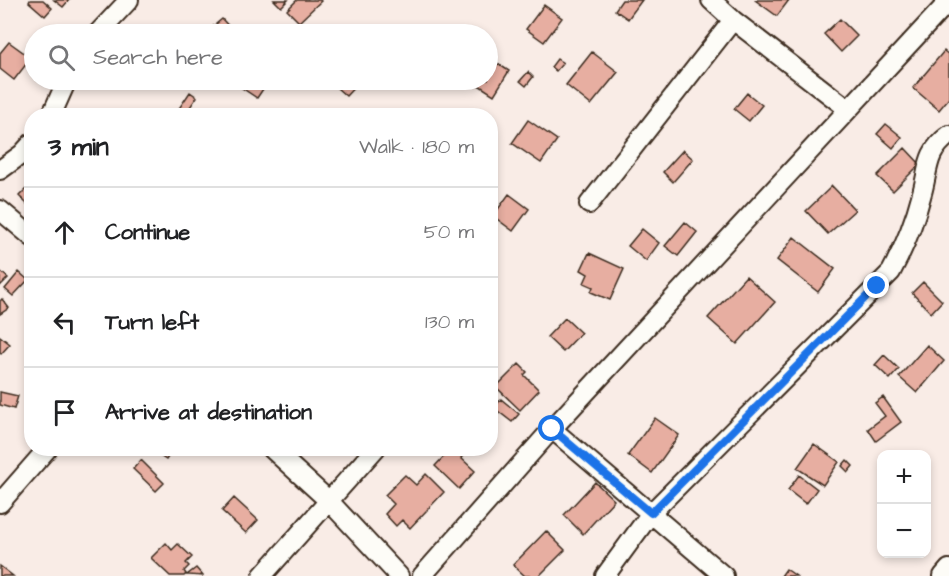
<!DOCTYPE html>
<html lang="en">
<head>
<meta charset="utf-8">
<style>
	:root { --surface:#fff; --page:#f2f2f2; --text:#202124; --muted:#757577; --line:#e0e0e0 }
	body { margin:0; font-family:"Architects Daughter",sans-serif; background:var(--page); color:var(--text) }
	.controls { position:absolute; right:18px; bottom:18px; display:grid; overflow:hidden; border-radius:12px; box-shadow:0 3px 9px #0003 }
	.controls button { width:54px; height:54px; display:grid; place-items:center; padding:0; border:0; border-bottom:2px solid var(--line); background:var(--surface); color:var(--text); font:30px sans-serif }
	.stop { position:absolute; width:18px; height:18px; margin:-14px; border:4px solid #1a73e8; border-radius:50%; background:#fff }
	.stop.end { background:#1a73e8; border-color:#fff; box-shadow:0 2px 6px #0008 }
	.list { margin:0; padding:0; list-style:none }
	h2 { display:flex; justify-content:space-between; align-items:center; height:78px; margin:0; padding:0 24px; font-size:26px }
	h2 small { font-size:20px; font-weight:400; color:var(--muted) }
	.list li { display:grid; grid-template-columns:39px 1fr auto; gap:18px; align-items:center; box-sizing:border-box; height:90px; padding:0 24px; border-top:2px solid var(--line) }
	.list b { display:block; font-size:22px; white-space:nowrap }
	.list em { font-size:20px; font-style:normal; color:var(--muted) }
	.icon { flex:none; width:33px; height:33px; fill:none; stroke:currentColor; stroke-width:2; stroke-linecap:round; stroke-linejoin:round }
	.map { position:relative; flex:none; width:949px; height:576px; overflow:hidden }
	.search { position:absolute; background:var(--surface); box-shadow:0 3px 9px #0003; left:24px; top:24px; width:474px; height:66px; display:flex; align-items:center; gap:15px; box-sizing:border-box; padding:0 21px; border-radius:33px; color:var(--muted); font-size:22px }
	.panel { position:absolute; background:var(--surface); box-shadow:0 3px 9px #0003; left:24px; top:108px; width:474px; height:348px; border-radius:24px }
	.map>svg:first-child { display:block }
	.building { fill:#e7aea1; stroke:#3b2a1e; stroke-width:1.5 }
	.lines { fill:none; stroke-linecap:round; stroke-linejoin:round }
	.street-casing { stroke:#3b2a1e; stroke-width:22 }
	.street { stroke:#fdfcf7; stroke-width:18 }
	.route { stroke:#1a73e8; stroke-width:8 }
</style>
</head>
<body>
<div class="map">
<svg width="949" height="576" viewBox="0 0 949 576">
	<rect width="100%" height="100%" fill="#f9ece6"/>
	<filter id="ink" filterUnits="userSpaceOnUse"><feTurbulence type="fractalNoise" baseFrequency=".0167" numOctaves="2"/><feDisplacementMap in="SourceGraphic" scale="12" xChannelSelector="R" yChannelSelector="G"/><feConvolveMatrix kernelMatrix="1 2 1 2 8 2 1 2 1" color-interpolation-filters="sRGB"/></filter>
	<g filter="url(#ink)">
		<path class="building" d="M30,0H43L52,8L45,16L29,2Z
			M54,0H69L63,7Z
			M274,0H288L281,7Z
			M297,0H320L321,1L299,22L287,10Z
			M622,0H642L628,19L615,10Z
			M755,0H789L777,16Z
			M544,5L562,18L544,42L526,29Z
			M222,19L236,34H204Z
			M840,19L857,36L841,52L824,34Z
			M300,28L308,34H294Z
			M9,42L31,58L14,80L0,69V53Z
			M944,51L949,55V98L939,110L913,88Z
			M592,52L618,72L591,105L566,85Z
			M557,59L563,63L556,71L551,67Z
			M492,60L509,71L494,95L477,84L480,80H488V68Z
			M528,72L533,77L526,86L520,81Z
			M234,80H261L267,83L257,98L233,82Z
			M283,80H300L287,87Z
			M328,80H361L346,96Z
			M190,92L197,97L184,116H174Z
			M747,93L762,105L749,121L734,109Z
			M528,120L557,140L541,163L512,143Z
			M886,124L902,137L893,148L877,134Z
			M905,148L920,164L893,191L877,176Z
			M683,150L693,159L673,182L663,172Z
			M32,183V209L19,196Z
			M832,186L855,210L828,234L806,211Z
			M509,194L529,209L513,231L493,216Z
			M685,222L697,232L678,256L665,246Z
			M642,229L659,243L646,261L628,246Z
			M794,237L835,269L818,292L777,260Z
			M589,253L624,269L610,300L591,292L593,287L584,283L588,274L581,270Z
			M0,271L8,278L0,286Z
			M19,272L28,280L13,296L5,289Z
			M746,276L775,302L737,344L708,318Z
			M923,282L942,301L931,313L912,293Z
			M2,299L9,308L0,314V301Z
			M565,318L581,333L563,352L547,337Z
			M0,336L10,344L1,354L0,353Z
			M927,345L944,361L917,393L899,377Z
			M884,355L899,369L890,379L875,365Z
			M519,364L527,372L524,375L539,390L520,410L496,387Z
			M0,392L18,396L14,409L0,405Z
			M883,397L901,422L876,441L868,429L885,416L875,403Z
			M501,399L519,414L512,422L494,408Z
			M655,418L679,435L652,473L628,455Z
			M814,444L839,462L823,485L797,468Z
			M148,448H174L166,460Z
			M452,448H459L465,453L461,458L475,471L459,489L435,466Z
			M141,460L164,483L156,491L133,469Z
			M847,460L853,466L848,472L842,466Z
			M426,474L444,492L410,528L402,520L396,526L385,514L394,504L385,495L405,475L416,485Z
			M799,475L817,489L806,504L788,490Z
			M595,482L614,500L583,534L564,515Z
			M234,498L258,520L246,533L222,511Z
			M546,531L565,550L539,576H525L513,565Z
			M166,543L172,550L178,544L192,557L186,563L189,566L184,571L186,574L184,576H170L151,558Z
			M0,566L13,576H0Z
			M196,568L203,576L187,575Z
			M786,569L796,576H781Z"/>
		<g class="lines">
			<defs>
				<path id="street" d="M711,0L733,20L848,109
					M97,34L129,0
					M51,116L67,80
					M0,170L22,154L32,143
					M589,204L733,20
					M0,210L32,237
					M552,429L724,576
					M271,448L328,500L399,576
					M0,503L48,448
					M262,576L376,448
					M422,576L552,429L949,1
					M605,576L651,513L891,272C904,248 915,220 922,193C929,168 926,152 949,135
					M943,576L949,569"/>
			</defs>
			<use href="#street" class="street-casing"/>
			<use href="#street" class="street"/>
		</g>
	</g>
	<g class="lines" filter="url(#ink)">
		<path class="route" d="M552,429L651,513L877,286"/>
	</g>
</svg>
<div class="controls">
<button>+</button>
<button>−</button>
</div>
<div class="stop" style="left:552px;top:429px"></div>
<div class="stop end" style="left:877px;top:286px"></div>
<div class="search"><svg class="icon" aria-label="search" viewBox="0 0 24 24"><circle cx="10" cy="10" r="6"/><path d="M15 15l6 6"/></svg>Search here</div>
<section class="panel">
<h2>3 min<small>Walk · 180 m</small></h2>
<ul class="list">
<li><svg class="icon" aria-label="ahead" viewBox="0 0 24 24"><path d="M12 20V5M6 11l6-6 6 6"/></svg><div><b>Continue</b></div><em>50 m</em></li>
<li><svg class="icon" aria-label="left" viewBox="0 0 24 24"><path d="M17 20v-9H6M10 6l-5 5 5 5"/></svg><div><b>Turn left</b></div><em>130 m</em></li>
<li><svg class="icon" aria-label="arrive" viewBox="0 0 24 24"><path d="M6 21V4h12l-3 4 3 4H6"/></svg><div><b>Arrive at destination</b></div></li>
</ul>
</section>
</div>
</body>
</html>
